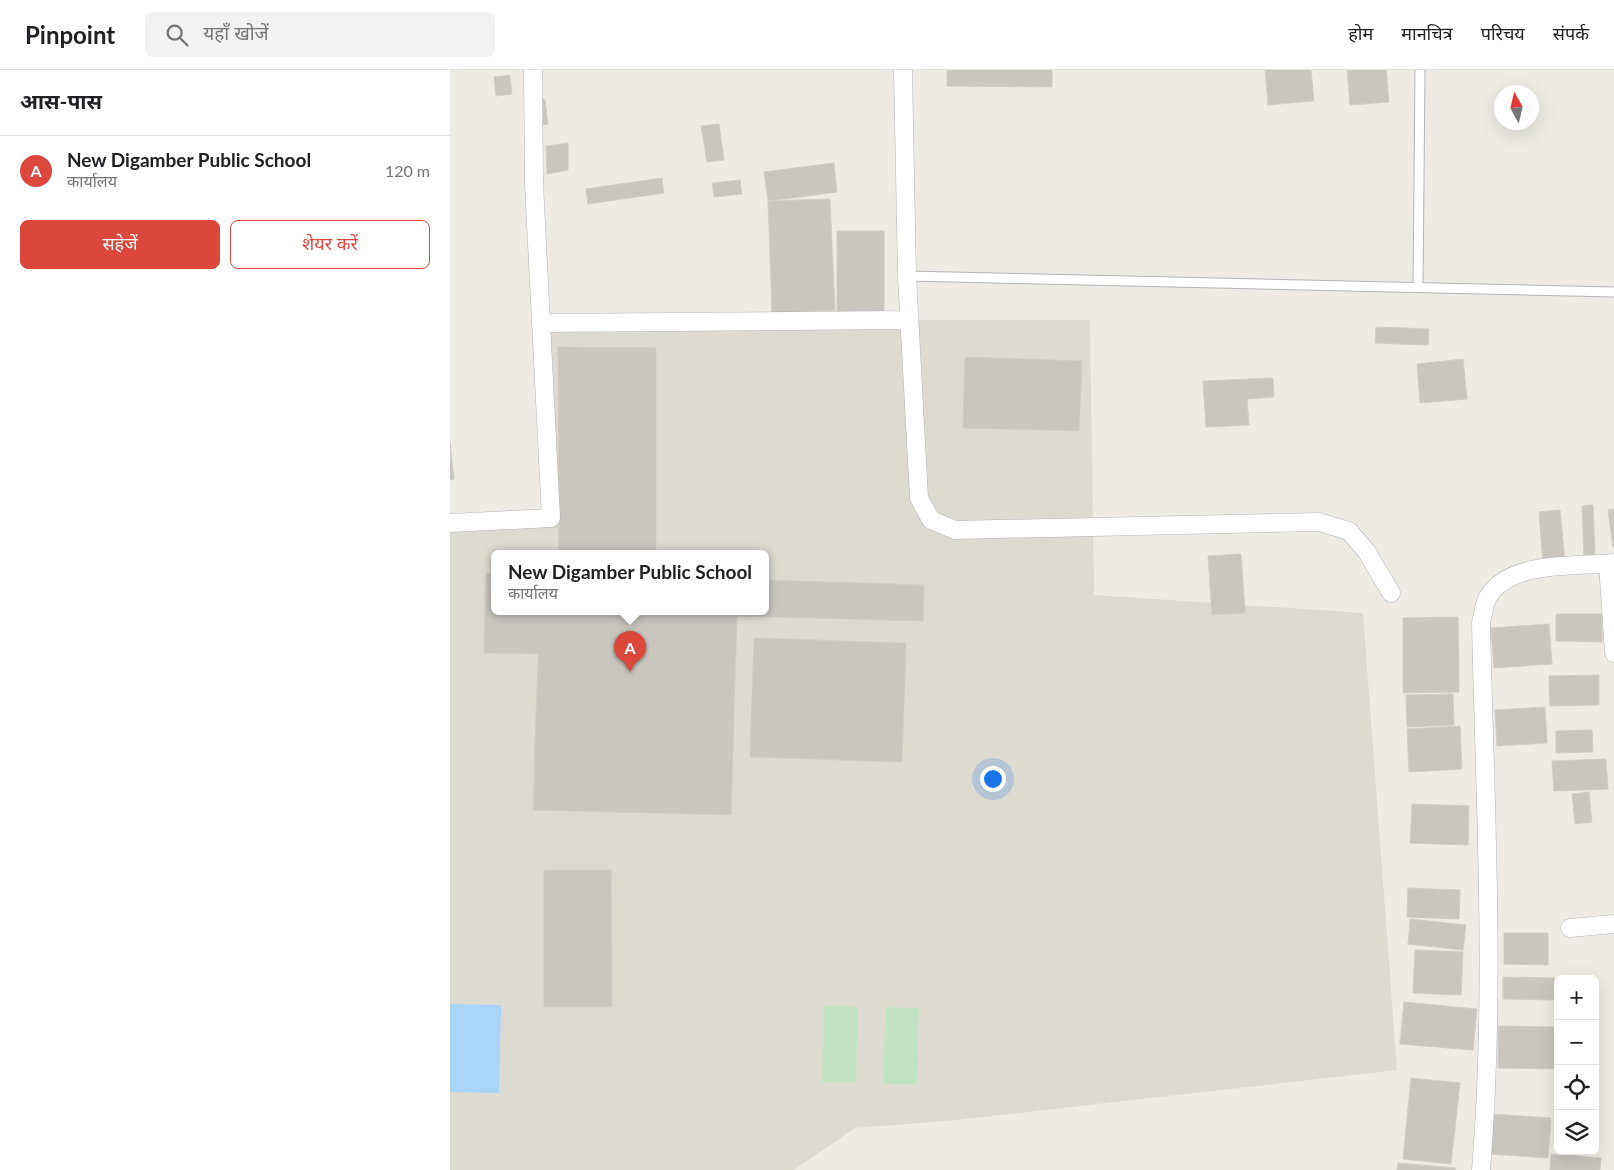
<!DOCTYPE html>
<html lang="hi">
<head>
<meta charset="utf-8">
<style>
	:root { --surface:#fff; --page:#f2f2f2; --text:#202124; --muted:#757577; --line:#e0e0e0; --accent:#dc473b }
	body { margin:0; font-family:Lato,"Noto Sans Devanagari",sans-serif; background:var(--page); color:var(--text) }
	.controls { position:absolute; right:15px; bottom:15px; display:grid; overflow:hidden; border-radius:8px; box-shadow:0 5px 20px #0002 }
	.controls button { width:45px; height:45px; display:grid; place-items:center; padding:0; border:0; border-bottom:1px solid var(--line); background:var(--surface); color:var(--text); font:25px sans-serif }
	.compass { position:absolute; left:1044px; top:15px; width:45px; height:45px; border-radius:50%; background:var(--surface); box-shadow:0 5px 20px #0002; rotate:352deg }
	.you { position:absolute; left:542px; top:708px; width:18px; height:18px; margin:-12px; border:4px solid #fff; border-radius:50%; background:#1a73e8; box-shadow:0 0 0 8px #1a73e833 }
	.badge { display:grid; place-items:center; width:32px; height:32px; border-radius:50%; background:var(--accent); color:#fff; font-size:16px; font-weight:700 }
	.pin { position:absolute; translate:-50% -41px; filter:drop-shadow(0 1px 2px #0008) }
	.pin::after { content:''; position:absolute; top:26px; width:18px; height:15px; background:inherit; clip-path:polygon(0 0,100% 0,50% 100%) }
	.popup { position:absolute; left:41px; top:480px; width:278px; height:65px; box-sizing:border-box; display:grid; place-content:center; border-radius:8px; background:var(--surface); filter:drop-shadow(0 1px 4px #0005); font-size:16px; white-space:nowrap; color:var(--muted) }
	.popup b { font-size:19px; color:var(--text) }
	.popup::after { content:''; position:absolute; left:50%; top:100%; margin-left:-10px; border:10px solid transparent; border-top-color:var(--surface) }
	.list { margin:0; padding:0; list-style:none }
	h2 { display:flex; justify-content:space-between; align-items:center; height:65px; margin:0; padding:0 20px; font-size:21px }
	h2 small { font-size:16px; font-weight:400; color:var(--muted) }
	.list li { display:grid; grid-template-columns:32px 1fr auto; gap:15px; align-items:center; box-sizing:border-box; height:70px; padding:0 20px; border-top:1px solid var(--line) }
	.list b { display:block; font-size:19px; white-space:nowrap }
	.list p { margin:0; font-size:16px; white-space:nowrap; color:var(--muted) }
	.list em { font-size:16px; font-style:normal; color:var(--muted) }
	.actions { display:flex; gap:10px; padding:15px 20px }
	.actions a { flex:1; padding:11px 0; border:1px solid var(--accent); border-radius:8px; text-align:center; font-size:18px; color:var(--accent) }
	.actions .main { background:var(--accent); color:#fff }
	.icon { flex:none; width:28px; height:28px; fill:none; stroke:currentColor; stroke-width:2; stroke-linecap:round; stroke-linejoin:round }
	.map { position:relative; flex:none; width:1164px; height:1100px; overflow:hidden }
	header { display:flex; align-items:center; gap:30px; box-sizing:border-box; height:70px; padding:0 25px; background:var(--surface); border-bottom:1px solid var(--line) }
	header strong { font-size:24px }
	nav { display:flex; gap:28px; margin-inline-start:auto; font-size:18px }
	.search { width:350px; height:45px; background:var(--page); display:flex; align-items:center; gap:12px; box-sizing:border-box; padding:0 18px; border-radius:8px; color:var(--muted); font-size:19px }
	main { display:flex }
	aside { flex:1; background:var(--surface) }
	.map>svg:first-child { display:block }
	.education { fill:#dddad2; fill-rule:evenodd }
	.green { fill:#c2e3c2 }
	.water { fill:#a9d6f8 }
	.building { fill:#c9c6c0; stroke:#d1cdc3 }
	.lines { fill:none; stroke-linecap:round; stroke-linejoin:round }
	.lane-casing { stroke:#b1b4b8; stroke-width:11 }
	.street-casing { stroke:#b1b4b8; stroke-width:19 }
	.lane { stroke:#fff; stroke-width:9 }
	.street { stroke:#fff; stroke-width:18 }
</style>
</head>
<body>
<header>
<strong>Pinpoint</strong>
<div class="search"><svg class="icon" aria-label="search" viewBox="0 0 24 24"><circle cx="10" cy="10" r="6"/><path d="M15 15l6 6"/></svg>यहाँ खोजें</div>
<nav><a>होम</a><a>मानचित्र</a><a>परिचय</a><a>संपर्क</a></nav>
</header>
<main>
<aside>
<h2>आस-पास<small></small></h2>
<ul class="list">
<li><span class="badge">A</span><div><b>New Digamber Public School</b><p>कार्यालय</p></div><em>120 m</em></li>
</ul>
<div class="actions"><a class="main">सहेजें</a><a>शेयर करें</a></div>
</aside>
<div class="map">
<svg width="1164" height="1100" viewBox="0 0 1164 1100">
	<rect width="100%" height="100%" fill="#edebe4"/>
	<path class="education" d="M458,250H640L644,525L913,543L947,1000L507,1050L405,1058L344,1100H0V453L101,448L92,253ZM45,483H315V541H45Z"/>
	<path class="green" d="M374,936L408,937L406,1013L372,1012Z
		M436,937L469,938L467,1014H433Z"/>
	<path class="water" d="M0,934L51,935L49,1023L0,1022Z"/>
	<path class="building" d="M497,0H602V17L497,16Z
		M815,0H861L864,31L818,35Z
		M897,0H936L939,32L900,35Z
		M60,5L62,24L46,26L44,7Z
		M91,27L95,30L98,54L90,55Z
		M269,54L274,90L257,92L251,56Z
		M118,73V100L97,104L96,76Z
		M384,93L387,122L318,131L314,102Z
		M212,108L214,123L138,134L136,119Z
		M290,110L292,124L264,127L262,113Z
		M380,129L385,240L322,243L318,131Z
		M387,161H434V244H387Z
		M926,257L979,259L978,275L925,273Z
		M108,277L206,278V483H109Z
		M515,287L632,291L629,361L513,358Z
		M1013,289L1017,329L970,333L967,294Z
		M823,308L824,327L797,329L799,355L756,357L753,311Z
		M0,372L4,409L0,410Z
		M1143,435L1145,488H1134L1132,436Z
		M1164,439V477H1163L1158,440Z
		M1110,440L1115,491L1093,493L1089,442Z
		M791,484L795,543L762,545L758,486Z
		M36,503H45V541H315V510L474,515L473,551L287,546L281,745L83,740L88,584L34,583Z
		M1106,544H1152V572L1106,571Z
		M1008,547L1009,622L953,623V548Z
		M1099,554L1102,594L1044,598L1041,558Z
		M304,568L456,573L452,692L300,687Z
		M1149,605V635L1100,636L1099,606Z
		M1003,624L1004,655L957,657L956,625Z
		M1095,637L1097,673L1047,676L1045,640Z
		M1010,656L1012,699L959,702L957,659Z
		M1142,660L1143,682L1106,683V661Z
		M1156,689L1158,719L1104,721L1102,691Z
		M1139,722L1142,752L1125,754L1122,724Z
		M962,734L1019,736L1018,775L960,773Z
		M94,800H161L162,937H94Z
		M958,818L1010,820L1009,849L957,847Z
		M960,849L1016,855L1013,880L958,874Z
		M1054,863H1098V895L1054,894Z
		M965,880L1013,882L1011,925L963,923Z
		M1053,907L1105,908L1104,930L1053,929Z
		M954,932L1027,939L1023,980L950,974Z
		M1048,956L1108,957V999L1048,998Z
		M961,1008L1010,1013L1001,1094L953,1089Z
		M1042,1044L1101,1048L1098,1088L1040,1084Z
		M1101,1084L1151,1088L1150,1100H1100Z
		M948,1093L1006,1098L1005,1100H947Z"/>
	<g class="lines">
		<defs>
			<path id="lane" d="M457,206L1164,222
				M968,218L970,0"/>
			<path id="street" d="M453,0L457,206L469,428L481,450L505,460L869,452L899,461L917,482L941,523
				M92,253L458,250
				M0,453L101,448L84,114L83,0
				M1158,494L1164,583
				M1120,858L1164,854
				M1031,1100C1046,919 1035,735 1031,553C1033,545 1034,533 1038,527C1060,490 1126,497 1164,493"/>
		</defs>
		<use href="#lane" class="lane-casing"/>
		<use href="#street" class="street-casing"/>
		<use href="#lane" class="lane"/>
		<use href="#street" class="street"/>
	</g>
</svg>
<div class="controls">
<button>+</button>
<button>−</button>
<button><svg class="icon" aria-label="locate" viewBox="0 0 24 24"><circle cx="12" cy="12" r="6"/><path d="M12 2v4M12 18v4M2 12h4M18 12h4"/></svg></button>
<button><svg class="icon" aria-label="layers" viewBox="0 0 24 24"><path d="M12 4l9 5-9 5-9-5zM3 14l9 5 9-5"/></svg></button>
</div>
<svg class="compass" viewBox="-18 -18 36 36"><path d="M0-13l5 13h-10z" fill="#e53935"/><path d="M0 13l5-13h-10z" fill="#757577"/></svg>
<div class="you"></div>
<div class="pin badge" style="left:180px;top:602px">A</div>
<div class="popup"><b>New Digamber Public School</b>कार्यालय</div>
</div>
</main>
</body>
</html>
